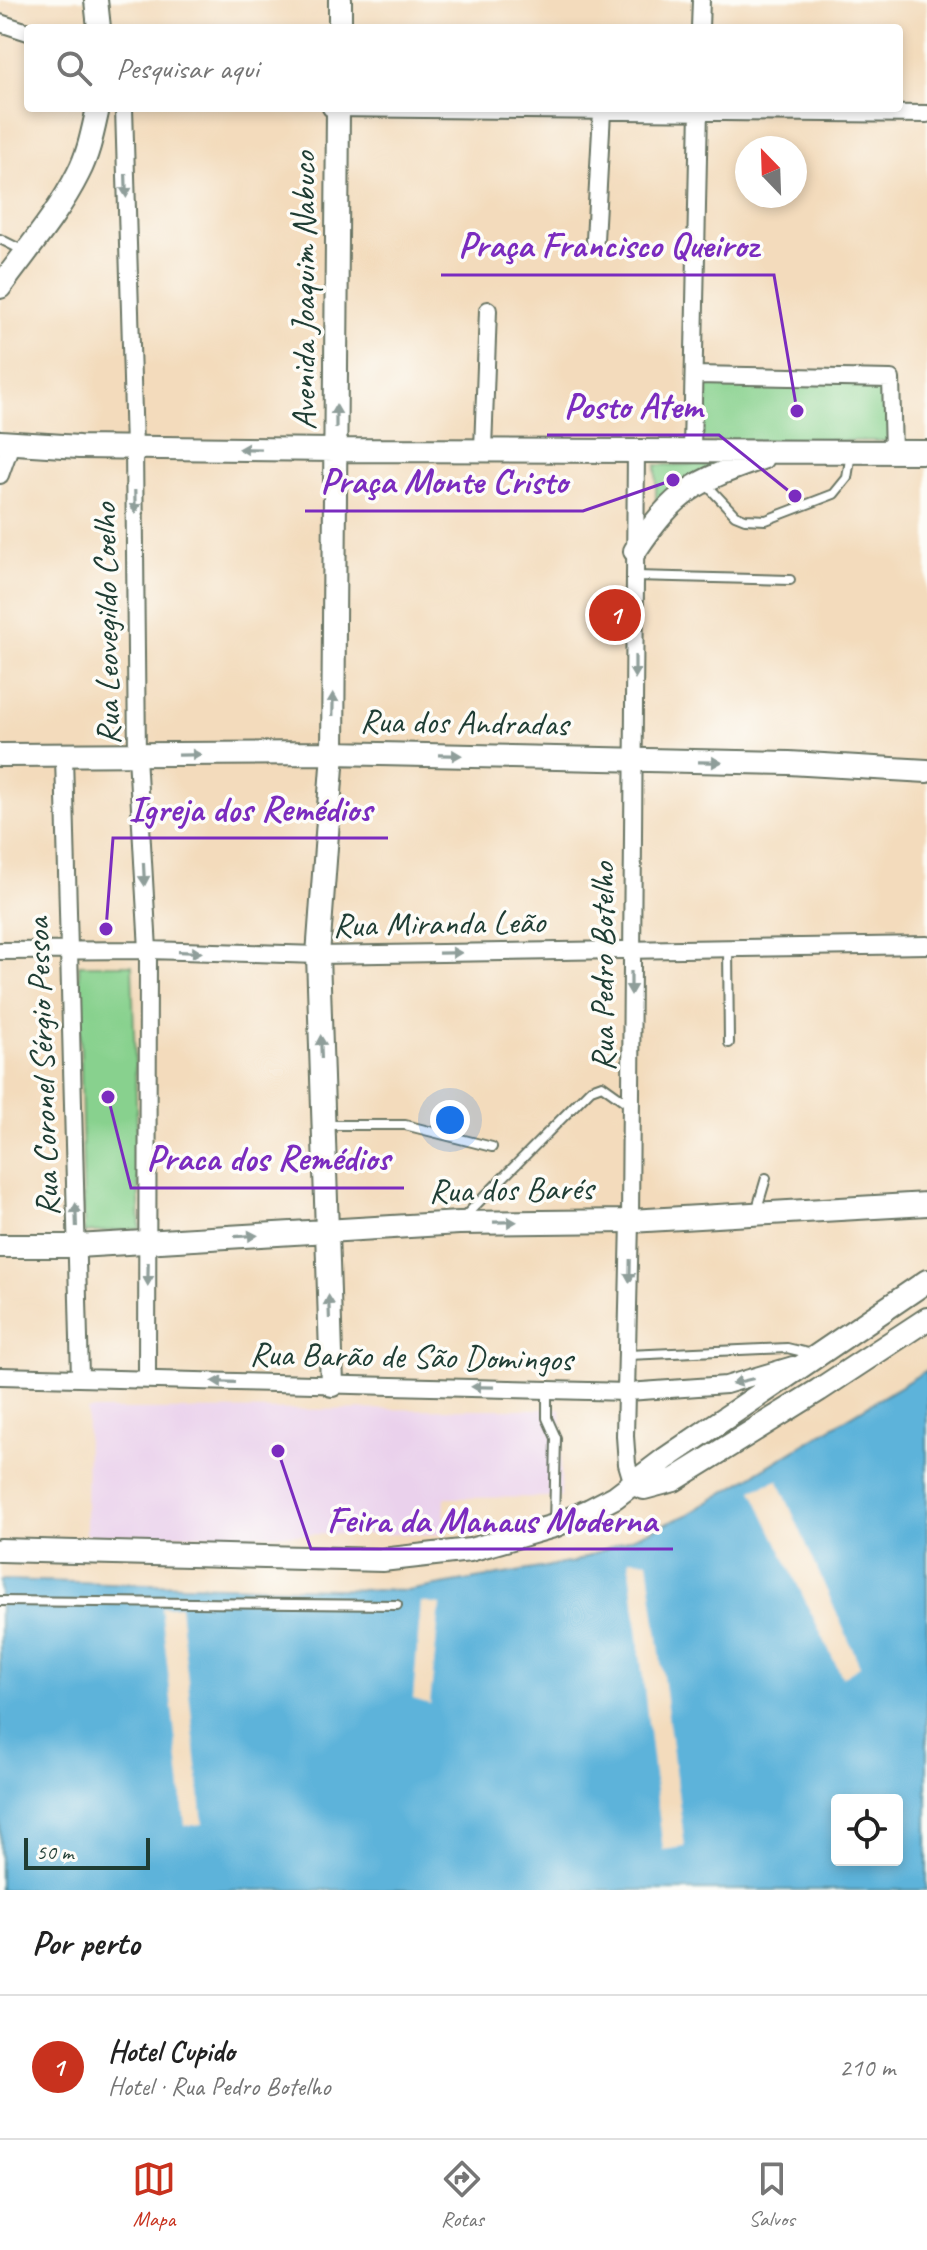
<!DOCTYPE html>
<html lang="pt">
<head>
<meta charset="utf-8">
<style>
	:root { --surface:#fff; --page:#f6f6f6; --text:#222; --muted:#767676; --line:#e0e0e0; --accent:#c8321e }
	body { margin:0; font-family:Caveat,sans-serif; background:var(--page); color:var(--text) }
	.controls { position:absolute; right:24px; bottom:24px; display:grid; overflow:hidden; border-radius:8px; box-shadow:0 4px 12px #0003 }
	.controls button { width:72px; height:72px; display:grid; place-items:center; padding:0; border:0; border-bottom:2px solid var(--line); background:var(--surface); color:var(--text); font:40px sans-serif }
	.compass { position:absolute; left:735px; top:136px; width:72px; height:72px; border-radius:50%; background:var(--surface); box-shadow:0 4px 12px #0003; rotate:337deg }
	.scale { position:absolute; left:24px; bottom:20px; width:126px; box-sizing:border-box; padding-left:8px; border:4px solid #1f3d34; border-top:0; font-size:22px; line-height:28px; white-space:nowrap; color:#1f3d34; -webkit-text-stroke:6px #fdfcf7; paint-order:stroke }
	.you { position:absolute; left:450px; top:1120px; width:28px; height:28px; margin:-20px; border:6px solid #fff; border-radius:50%; background:#1a73e8; box-shadow:0 0 0 12px #1a73e833 }
	.badge { display:grid; place-items:center; width:52px; height:52px; border-radius:50%; background:var(--accent); color:#fff; font-size:26px; font-weight:700 }
	.pin { position:absolute; translate:-50% -50%; border:4px solid #fff; box-shadow:0 2px 8px #0006 }
	.list { margin:0; padding:0; list-style:none }
	h2 { display:flex; justify-content:space-between; align-items:center; height:104px; margin:0; padding:0 32px; font-size:34px }
	h2 small { font-size:26px; font-weight:400; color:var(--muted) }
	.list li { display:grid; grid-template-columns:52px 1fr auto; gap:24px; align-items:center; box-sizing:border-box; height:144px; padding:0 32px; border-top:2px solid var(--line) }
	.list b { display:block; font-size:30px; white-space:nowrap }
	.list p { margin:0; font-size:26px; white-space:nowrap; color:var(--muted) }
	.list em { font-size:26px; font-style:normal; color:var(--muted) }
	.icon { flex:none; width:44px; height:44px; fill:none; stroke:currentColor; stroke-width:2; stroke-linecap:round; stroke-linejoin:round }
	.map { position:relative; flex:none; width:927px; height:1890px; overflow:hidden }
	.search { position:absolute; background:var(--surface); box-shadow:0 4px 12px #0003; left:24px; right:24px; top:24px; height:88px; display:flex; align-items:center; gap:20px; box-sizing:border-box; padding:0 28px; border-radius:8px; color:var(--muted); font-size:30px }
	.sheet { height:248px; background:var(--surface) }
	nav { display:flex; justify-content:space-around; align-items:center; box-sizing:border-box; height:112px; border-top:2px solid var(--line); background:var(--surface); font-size:22px; color:var(--muted) }
	nav a { display:grid; justify-items:center; gap:4px }
	nav .on { color:var(--accent) }
	.map>svg:first-child { display:block }
	.built { fill:#ead1ec }
	.green { fill:#88d18e; stroke:#548761; stroke-width:2 }
	.water { fill:#5db3da; stroke:#3e7887; stroke-width:2; fill-rule:evenodd }
	.pier { fill:#f3dbbc }
	.lines { fill:none; stroke-linecap:round; stroke-linejoin:round }
	.lane-casing { stroke:#697464; stroke-width:12 }
	.street-casing { stroke:#697464; stroke-width:20 }
	.secondary-casing { stroke:#697464; stroke-width:26 }
	.lane { stroke:#fff; stroke-width:8 }
	.street { stroke:#fff; stroke-width:16 }
	.secondary { stroke:#fff; stroke-width:22 }
	.oneway { fill:#8f9e9a }
	.labels { text-anchor:middle; dominant-baseline:central; stroke-width:7; stroke-linejoin:round; paint-order:stroke }
	.street-label { font-size:34px; fill:#1f3d34; stroke:#fdfcf7 }
	.leader { fill:none; stroke:#7b2cbf; stroke-width:3 }
	.callout-dot { fill:#7b2cbf; stroke:#fdfcf7; stroke-width:3 }
	.callout-label { font-size:36px; text-anchor:middle; font-weight:bold; fill:#7b2cbf; stroke:#fdfcf7; stroke-width:7; stroke-linejoin:round; paint-order:stroke }
</style>
</head>
<body>
<div class="map">
<svg width="927" height="1890" viewBox="0 0 927 1890">
	<rect width="100%" height="100%" fill="#fdfcf7"/>
	<filter id="ink" filterUnits="userSpaceOnUse"><feTurbulence type="fractalNoise" baseFrequency=".0125" numOctaves="2"/><feDisplacementMap in="SourceGraphic" scale="16" xChannelSelector="R" yChannelSelector="G"/><feConvolveMatrix kernelMatrix="1 2 1 2 8 2 1 2 1" color-interpolation-filters="sRGB"/></filter>
	<filter id="wash" filterUnits="userSpaceOnUse"><feTurbulence type="fractalNoise" baseFrequency=".006" numOctaves="4" result="noise"/><feDisplacementMap in="SourceGraphic" scale="32" xChannelSelector="R" yChannelSelector="G"/><feGaussianBlur stdDeviation="1.8" result="paint"/><feColorMatrix in="noise" values="0 0 0 0 0 0 0 0 0 0 0 0 0 0 0 0 0 1.4 0 .05"/><feComposite in="paint" operator="in"/></filter>
	<g filter="url(#wash)">
		<rect width="100%" height="100%" fill="#f3dbbc"/>
		<path class="built" d="M561,1409V1497L445,1498L444,1534L86,1535L87,1410Z"/>
		<path class="green" d="M702,381H892L891,441H702Z
			M716,464L656,512V465Z
			M79,965H132L140,1229L84,1233Z"/>
		<path class="water" d="M927,1370V1890H0V1580L407,1591L574,1562L687,1515ZM837,1800H897V1860H837Z"/>
		<path class="pier" d="M778,1480L860,1666L842,1677L752,1490Z
			M629,1559L648,1561L685,1847L663,1850Z
			M421,1602L440,1605L430,1704L413,1699Z
			M180,1606L203,1824L185,1826L161,1607Z"/>
	</g>
	<g filter="url(#ink)">
		<g class="lines">
			<defs>
				<path id="lane" d="M0,239L24,251
					M706,484L735,515L745,519L766,520L834,494L847,478L851,453
					M635,576L790,580
					M728,949L729,1043
					M325,1125H405L492,1147
					M756,1212L766,1178
					M461,1220L591,1089L602,1085L630,1105
					M628,1355L787,1348L812,1354
					M547,1389V1418L556,1438L554,1525
					M0,1601L397,1605"/>
				<path id="street" d="M0,23L28,32
					M700,28L701,0
					M124,108L134,447L137,755L148,950L147,1379
					M331,108L927,114
					M595,240L602,112
					M696,375L891,379L893,452
					M483,449L488,310
					M692,450L699,108
					M0,475L11,444
					M64,756L80,1377
					M0,951L148,950L318,955L927,945
					M0,1376L628,1392L726,1385L793,1365
					M633,1484L627,1464L625,1436L630,1221L636,449"/>
				<path id="secondary" d="M96,0L99,28
					M340,28V0
					M0,287C26,251 58,214 78,174C89,153 93,130 98,108
					M0,442L79,447L336,450L927,452
					M635,551C676,490 694,482 762,458
					M0,755L333,753L789,763L927,771
					M0,1246H77L459,1223L630,1221L927,1204
					M332,1385L318,955L333,753L338,108
					M633,1484L644,1488L674,1480L819,1390L927,1319
					M0,1550L382,1560L470,1550L554,1526L590,1510L615,1497L665,1459L927,1281"/>
			</defs>
			<use href="#lane" class="lane-casing"/>
			<use href="#street" class="street-casing"/>
			<use href="#secondary" class="secondary-casing"/>
			<use href="#lane" class="lane"/>
			<use href="#street" class="street"/>
			<use href="#secondary" class="secondary"/>
		</g>
		<defs><path id="oneway-solid" d="M-6-.8H1V-3.2L6.5 0L1 3.2V.8H-6Z" transform="scale(2)"/></defs>
		<g class="oneway">
			<use href="#oneway-solid" transform="translate(126 186) rotate(88)"/>
			<use href="#oneway-solid" transform="translate(336 416) rotate(-90)"/>
			<use href="#oneway-solid" transform="translate(250 449) rotate(-179)"/>
			<use href="#oneway-solid" transform="translate(135 502) rotate(89)"/>
			<use href="#oneway-solid" transform="translate(635 667) rotate(90)"/>
			<use href="#oneway-solid" transform="translate(333 704) rotate(-89)"/>
			<use href="#oneway-solid" transform="translate(190 755) rotate(-1)"/>
			<use href="#oneway-solid" transform="translate(450 755) rotate(1)"/>
			<use href="#oneway-solid" transform="translate(710 762) rotate(1)"/>
			<use href="#oneway-solid" transform="translate(144 874) rotate(87)"/>
			<use href="#oneway-solid" transform="translate(190 952) rotate(2)"/>
			<use href="#oneway-solid" transform="translate(450 953) rotate(-1)"/>
			<use href="#oneway-solid" transform="translate(631 983) rotate(90)"/>
			<use href="#oneway-solid" transform="translate(321 1047) rotate(-92)"/>
			<use href="#oneway-solid" transform="translate(76 1215) rotate(-92)"/>
			<use href="#oneway-solid" transform="translate(505 1222) rotate(-1)"/>
			<use href="#oneway-solid" transform="translate(246 1236) rotate(-3)"/>
			<use href="#oneway-solid" transform="translate(630 1271) rotate(91)"/>
			<use href="#oneway-solid" transform="translate(148 1274) rotate(91)"/>
			<use href="#oneway-solid" transform="translate(329 1307) rotate(-92)"/>
			<use href="#oneway-solid" transform="translate(743 1381) rotate(167)"/>
			<use href="#oneway-solid" transform="translate(224 1382) rotate(-178)"/>
			<use href="#oneway-solid" transform="translate(483 1387) rotate(-179)"/>
		</g>
	</g>
	<g class="labels">
		<g class="street-label">
			<text transform="translate(303 291) rotate(-90)">Avenida Joaquim Nabuco</text>
			<text transform="translate(106 624) rotate(-91)">Rua Leovegildo Coelho</text>
			<text transform="translate(464 722) rotate(1)">Rua dos Andradas</text>
			<text transform="translate(439 923) rotate(-1)">Rua Miranda Leão</text>
			<text transform="translate(602 967) rotate(-90)">Rua Pedro Botelho</text>
			<text transform="translate(42 1067) rotate(-92)">Rua Coronel Sérgio Pessoa</text>
			<text transform="translate(511 1189) rotate(-1)">Rua dos Barés</text>
			<text transform="translate(411 1356) rotate(1)">Rua Barão de São Domingos</text>
		</g>
	</g>
	<path class="leader" d="M797 411L774 275H441M795 496L719 435H547M673 480L583 511H305M106 929L113 838H388M108 1097L131 1188H404M278 1451L311 1549H673"/>
	<g class="callout-dot">
		<circle cx="797" cy="411" r="8"/>
		<circle cx="795" cy="496" r="8"/>
		<circle cx="673" cy="480" r="8"/>
		<circle cx="106" cy="929" r="8"/>
		<circle cx="108" cy="1097" r="8"/>
		<circle cx="278" cy="1451" r="8"/>
	</g>
	<g class="callout-label">
		<text x="608" y="257">Praça Francisco Queiroz</text>
		<text x="633" y="418">Posto Atem</text>
		<text x="444" y="493">Praça Monte Cristo</text>
		<text x="250" y="821">Igreja dos Remédios</text>
		<text x="268" y="1170">Praca dos Remédios</text>
		<text x="492" y="1532">Feira da Manaus Moderna</text>
	</g>
</svg>
<div class="controls">
<button><svg class="icon" aria-label="locate" viewBox="0 0 24 24"><circle cx="12" cy="12" r="6"/><path d="M12 2v4M12 18v4M2 12h4M18 12h4"/></svg></button>
</div>
<svg class="compass" viewBox="-18 -18 36 36"><path d="M0-13l5 13h-10z" fill="#e53935"/><path d="M0 13l5-13h-10z" fill="#767676"/></svg>
<div class="scale">50 m</div>
<div class="you"></div>
<div class="pin badge" style="left:615px;top:615px">1</div>
<div class="search"><svg class="icon" aria-label="search" viewBox="0 0 24 24"><circle cx="10" cy="10" r="6"/><path d="M15 15l6 6"/></svg>Pesquisar aqui</div>
</div>
<section class="sheet">
<h2>Por perto<small></small></h2>
<ul class="list">
<li><span class="badge">1</span><div><b>Hotel Cupido</b><p>Hotel · Rua Pedro Botelho</p></div><em>210 m</em></li>
</ul>
</section>
<nav>
<a class="on"><svg class="icon" aria-label="map" viewBox="0 0 24 24"><path d="M3 6l6-2 6 2 6-2v14l-6 2-6-2-6 2zM9 4v14M15 6v14"/></svg>Mapa</a>
<a><svg class="icon" aria-label="directions" viewBox="0 0 24 24"><path d="M12 3l9 9-9 9-9-9zM9 14v-3h6M13 9l2 2-2 2"/></svg>Rotas</a>
<a><svg class="icon" aria-label="saved" viewBox="0 0 24 24"><path d="M7 4h10v16l-5-4-5 4z"/></svg>Salvos</a>
</nav>
</body>
</html>
